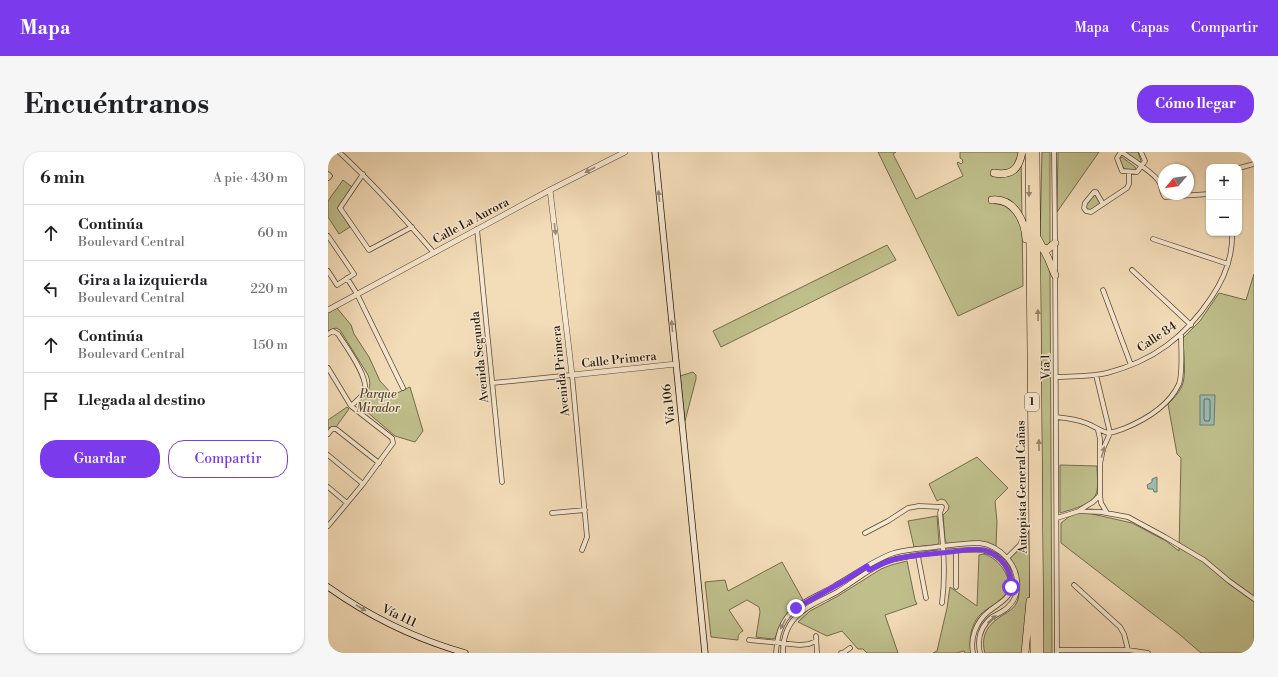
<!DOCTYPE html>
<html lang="es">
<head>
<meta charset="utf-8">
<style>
	:root { --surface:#fff; --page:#f6f6f6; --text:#202124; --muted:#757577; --line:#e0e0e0; --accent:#7c3aed }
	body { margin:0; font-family:"Libre Bodoni",serif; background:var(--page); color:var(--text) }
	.controls { position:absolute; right:12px; top:12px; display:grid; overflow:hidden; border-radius:8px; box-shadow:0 1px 3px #0004 }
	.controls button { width:36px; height:36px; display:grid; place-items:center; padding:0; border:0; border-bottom:1px solid var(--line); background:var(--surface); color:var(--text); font:20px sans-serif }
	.compass { position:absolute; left:830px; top:12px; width:36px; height:36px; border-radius:50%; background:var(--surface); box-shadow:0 1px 3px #0004; rotate:241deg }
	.stop { position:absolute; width:12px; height:12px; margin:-9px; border:3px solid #7c3aed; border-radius:50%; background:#fff }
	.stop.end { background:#7c3aed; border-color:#fff; box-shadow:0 1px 4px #0008 }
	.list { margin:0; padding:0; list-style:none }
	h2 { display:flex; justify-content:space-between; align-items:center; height:52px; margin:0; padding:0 16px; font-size:17px }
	h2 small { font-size:13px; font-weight:400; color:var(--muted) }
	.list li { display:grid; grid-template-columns:26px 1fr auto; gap:12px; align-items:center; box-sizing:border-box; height:56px; padding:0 16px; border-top:1px solid var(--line) }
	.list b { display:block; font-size:15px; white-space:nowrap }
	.list p { margin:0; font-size:13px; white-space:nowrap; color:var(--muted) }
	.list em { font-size:13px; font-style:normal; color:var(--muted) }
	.actions { display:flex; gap:8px; padding:12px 16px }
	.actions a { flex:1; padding:9px 0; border:1px solid var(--accent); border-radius:16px; text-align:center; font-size:14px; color:var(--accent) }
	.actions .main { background:var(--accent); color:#fff }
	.icon { flex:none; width:22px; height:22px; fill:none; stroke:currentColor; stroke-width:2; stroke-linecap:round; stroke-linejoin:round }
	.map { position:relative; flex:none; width:926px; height:501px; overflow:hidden; border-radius:16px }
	header { display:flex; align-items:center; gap:24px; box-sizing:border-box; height:56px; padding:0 20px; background:var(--accent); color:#fff }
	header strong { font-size:19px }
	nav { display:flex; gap:22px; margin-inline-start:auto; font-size:14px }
	.intro { display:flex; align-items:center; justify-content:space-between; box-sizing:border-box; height:96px; padding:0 24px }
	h1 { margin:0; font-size:28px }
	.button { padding:10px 18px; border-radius:16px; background:var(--accent); color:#fff; font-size:14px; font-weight:700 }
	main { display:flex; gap:24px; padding:0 24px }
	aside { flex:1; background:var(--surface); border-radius:16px; box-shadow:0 1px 3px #0004 }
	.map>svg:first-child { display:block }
	.green { fill:#bfbf8c; stroke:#726c4c }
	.water { fill:#9bbbb1; stroke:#6c7a6f }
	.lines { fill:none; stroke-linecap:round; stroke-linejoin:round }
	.shore { stroke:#606a5e; stroke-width:1 }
	.minor-casing { stroke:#584936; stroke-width:5.5 }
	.tertiary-casing { stroke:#584936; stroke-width:6 }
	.secondary-casing { stroke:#25180b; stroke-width:7 }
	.trunk-casing { stroke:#25180b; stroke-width:8 }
	.minor { stroke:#f7e8d1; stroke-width:4 }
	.tertiary { stroke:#f7e8d1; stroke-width:5 }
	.secondary { stroke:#f7e8d1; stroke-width:5.5 }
	.trunk { stroke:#f3dcb8; stroke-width:7 }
	.oneway { fill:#988a78 }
	.oneway2 { fill:#96846a }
	.route { stroke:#7c3aed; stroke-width:5 }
	.labels { text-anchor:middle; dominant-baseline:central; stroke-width:3; stroke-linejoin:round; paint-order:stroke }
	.shield { fill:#f7e8d1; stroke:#645646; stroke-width:1 }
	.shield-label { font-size:11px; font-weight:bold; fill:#25180b }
	.street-label { font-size:12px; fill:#25180b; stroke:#f7e8d1 }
	.park-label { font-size:12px; font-style:italic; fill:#534a32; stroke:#f7e8d1 }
</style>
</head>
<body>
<header>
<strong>Mapa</strong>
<nav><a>Mapa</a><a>Capas</a><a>Compartir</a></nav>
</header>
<div class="intro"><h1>Encuéntranos</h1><a class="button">Cómo llegar</a></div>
<main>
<aside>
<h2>6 min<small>A pie · 430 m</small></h2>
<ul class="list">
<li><svg class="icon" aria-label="ahead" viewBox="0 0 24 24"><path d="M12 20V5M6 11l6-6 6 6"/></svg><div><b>Continúa</b><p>Boulevard Central</p></div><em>60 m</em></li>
<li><svg class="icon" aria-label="left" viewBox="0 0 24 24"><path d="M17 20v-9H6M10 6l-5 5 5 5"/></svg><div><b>Gira a la izquierda</b><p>Boulevard Central</p></div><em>220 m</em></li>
<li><svg class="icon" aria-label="ahead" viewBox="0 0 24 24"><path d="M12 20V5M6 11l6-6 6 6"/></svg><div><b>Continúa</b><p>Boulevard Central</p></div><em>150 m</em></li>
<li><svg class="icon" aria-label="arrive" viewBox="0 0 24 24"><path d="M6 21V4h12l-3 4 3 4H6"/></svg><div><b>Llegada al destino</b></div></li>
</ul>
<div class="actions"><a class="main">Guardar</a><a>Compartir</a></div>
</aside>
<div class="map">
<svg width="926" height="501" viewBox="0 0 926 501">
	<rect width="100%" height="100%" fill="#f3dcb8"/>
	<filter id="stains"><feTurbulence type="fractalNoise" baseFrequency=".005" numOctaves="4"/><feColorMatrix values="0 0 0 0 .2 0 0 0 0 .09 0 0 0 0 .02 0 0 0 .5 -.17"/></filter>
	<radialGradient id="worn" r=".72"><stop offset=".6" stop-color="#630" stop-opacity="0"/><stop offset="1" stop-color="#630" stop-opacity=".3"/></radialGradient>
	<path class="green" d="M550,0H568L565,2L588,47L635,24L629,11L630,10L633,12L635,10L634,7L632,6V0H693L695,134L630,164Z
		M714,0H722V91L716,95L712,86Z
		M730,0H771L729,60Z
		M797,0H810L813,9L811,10Z
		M794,5L807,15L808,17L806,18L796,17L791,7Z
		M15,28L24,35L10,56L22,75L11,82L0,65V49Z
		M767,42L773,52L762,58H759L757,54L758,51Z
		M559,93L568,108L393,195L385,179Z
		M712,96L722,116L724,501H714Z
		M926,122V501H873L851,482L733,391V371L742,364L751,360L760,361L804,371L838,389L851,399L853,306L849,302L840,252C845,247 851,241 854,234C859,222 855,199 855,186L872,169L891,141L918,148Z
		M9,156L23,173L26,182L41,205L52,229L65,243L82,235L95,279L87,290L67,284L31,253V249C39,239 45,237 40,223L12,178L8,176L0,179V161Z
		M365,220L368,223V227L357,269L352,224Z
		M19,255L21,257L8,275L0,276V268Z
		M649,305L680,336L667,349L669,370L668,394L653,390L645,389L620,392L617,388L615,363L620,358L621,354L617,348L613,347L609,349L601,332Z
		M732,313L769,314C769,321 771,336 768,342C765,353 741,358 732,361Z
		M609,364L611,391L608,393L586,395L580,369Z
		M701,379L702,441L696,485L695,501H657C653,488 657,476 668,468C675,462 685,459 689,450C691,446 691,442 691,438C692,425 689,417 682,406L693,395Z
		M656,402C665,405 672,411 677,420C692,448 658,451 648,468C642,478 641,489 643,501H637L636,499L628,501H605L609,499L619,456L622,435L649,454L651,403Z
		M579,409L587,448L589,452L557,463L570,501H539L535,497H530L514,479L499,484L470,470L482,459L510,444L553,417L563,413Z
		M454,410L475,448C457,459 455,468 447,486L444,487L428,485L432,460L431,455L419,448L401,458L415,479C411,481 410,483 410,488L383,485L377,430L397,428L400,439Z"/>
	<path class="water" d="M872,243H887L886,273H872Z
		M829,325V340H826L825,337H820L819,333L824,330V327Z"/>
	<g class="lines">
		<path class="shore" d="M877,247H881L882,249V267L881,269H877L876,267V249Z"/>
		<defs>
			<path id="minor" d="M11,0C45,31 76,66 106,101
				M726,0L727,86L729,501
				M793,0L789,6L794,19L809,20L817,9L813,0
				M794,0C804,8 821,17 830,28C834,33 833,40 837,45L881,42
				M911,16L926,12
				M0,22L2,24L0,26
				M35,22L12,56L41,98L84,75
				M775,52L768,40H766L757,51L756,56L758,59L763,60L799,36L801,32V20
				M149,77L174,330
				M0,84L26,122L9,133L0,119
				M825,87L900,112
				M804,118L863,173
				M19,126L29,142L75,236
				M775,138L803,213
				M0,182L5,179L10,182C17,193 43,228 36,240C34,245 27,250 23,254
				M0,216L23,254L64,286L65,291L35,332L0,374
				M768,223L782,281L775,297L772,312V287L770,278
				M728,225C744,224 763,225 779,221C825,209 857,185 883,146C896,127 905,105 904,81
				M164,231L244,223L259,385L254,398
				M728,265C738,266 748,267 758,271C766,274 772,279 780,281C785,281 791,278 795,277C817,268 841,254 851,232C855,222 853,194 853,183
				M0,282L4,277H8L51,311
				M0,303L35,332
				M0,335L19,351
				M772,343L773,351L779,361
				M752,358L765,350L772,343V312
				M224,361L257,358
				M729,366L751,359L773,360L800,365L837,385L876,408L901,429L926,447
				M537,381L560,369L580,356L591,354L614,355L612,361C615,391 618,420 614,451
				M590,404L598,446
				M679,406L692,393L699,377
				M746,433L792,475L796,482L800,498
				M628,435V399
				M488,484L489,501
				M421,488L472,493L481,492L488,489
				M729,498H800L820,501
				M448,501C449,488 451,475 460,464C472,449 492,443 508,433C528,422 545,408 566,401C577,398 588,397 599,396C616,394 634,391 651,391C663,392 672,398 680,407C691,421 694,442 680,455C675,460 669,462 664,465C653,474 649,487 652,501
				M455,501C455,488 459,474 468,465C479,453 495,448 509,440C526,430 540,417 558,410C572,404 643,395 657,399C667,401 677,409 681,420C690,444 675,448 660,460C648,470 642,486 645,501
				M513,501H515L522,496"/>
			<path id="tertiary" d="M222,38L244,223L348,212
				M0,158L222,38L297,0"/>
			<path id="secondary" d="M327,0L377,501
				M0,435C42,465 88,487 137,501"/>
			<path id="trunk" d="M701,0L706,501
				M708,0L712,501
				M666,21C684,24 691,17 694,0
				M664,48C686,46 697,69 698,87
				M710,87L720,106L727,123
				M713,95L720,97L727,91
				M697,501L702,449"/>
		</defs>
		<use href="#minor" class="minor-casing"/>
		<use href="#tertiary" class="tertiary-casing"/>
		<use href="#secondary" class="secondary-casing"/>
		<use href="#trunk" class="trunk-casing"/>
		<use href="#minor" class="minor"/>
		<use href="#tertiary" class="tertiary"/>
		<use href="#secondary" class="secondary"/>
		<use href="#trunk" class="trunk"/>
	</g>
	<defs><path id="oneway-solid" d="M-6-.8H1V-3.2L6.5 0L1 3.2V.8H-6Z"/></defs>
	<g class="oneway">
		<use href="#oneway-solid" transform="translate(262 18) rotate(153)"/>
		<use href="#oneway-solid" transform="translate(331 44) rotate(-96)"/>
		<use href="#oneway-solid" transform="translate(227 77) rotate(83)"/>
		<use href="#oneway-solid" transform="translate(344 174) rotate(-95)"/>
		<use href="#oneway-solid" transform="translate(775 300) rotate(-74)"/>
		<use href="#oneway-solid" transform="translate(33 456) rotate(31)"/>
		<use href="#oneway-solid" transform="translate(664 467) rotate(-39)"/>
		<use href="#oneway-solid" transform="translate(455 472) rotate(118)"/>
	</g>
	<g class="oneway2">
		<use href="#oneway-solid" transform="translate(701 39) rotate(89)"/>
		<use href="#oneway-solid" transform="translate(710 163) rotate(-91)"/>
		<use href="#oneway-solid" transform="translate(711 293) rotate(-91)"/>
	</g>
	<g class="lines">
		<path class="route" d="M468,456L516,429L539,414L541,418C549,414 558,410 567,407C584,403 604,402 622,400C633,399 645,396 656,398C673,403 684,418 683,435"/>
	</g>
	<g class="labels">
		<rect class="shield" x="697" y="241" width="14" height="18" rx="3"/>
		<g class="shield-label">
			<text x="704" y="250">1</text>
		</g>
		<g class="street-label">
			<text transform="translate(143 69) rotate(-28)">Calle La Aurora</text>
			<text transform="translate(829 185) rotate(-34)">Calle 84</text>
			<text transform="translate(152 205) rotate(-96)">Avenida Segunda</text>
			<text transform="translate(291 208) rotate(-6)">Calle Primera</text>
			<text transform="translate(718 215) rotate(-91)">Vía 1</text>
			<text transform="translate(233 219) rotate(-96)">Avenida Primera</text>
			<text transform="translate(341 252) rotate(-97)">Vía 106</text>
			<text transform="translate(694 335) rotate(-91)">Autopista General Cañas</text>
			<text transform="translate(71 464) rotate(25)">Vía 111</text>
		</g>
		<g class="park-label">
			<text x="50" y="242">Parque<tspan x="50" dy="14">Mirador</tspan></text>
		</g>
	</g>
	<rect width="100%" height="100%" filter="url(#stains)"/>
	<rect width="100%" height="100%" fill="url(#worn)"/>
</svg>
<div class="controls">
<button>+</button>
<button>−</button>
</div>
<svg class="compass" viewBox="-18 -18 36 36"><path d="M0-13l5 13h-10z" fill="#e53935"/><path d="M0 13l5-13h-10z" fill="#757577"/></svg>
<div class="stop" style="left:683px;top:435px"></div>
<div class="stop end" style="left:468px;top:456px"></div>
</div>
</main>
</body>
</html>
